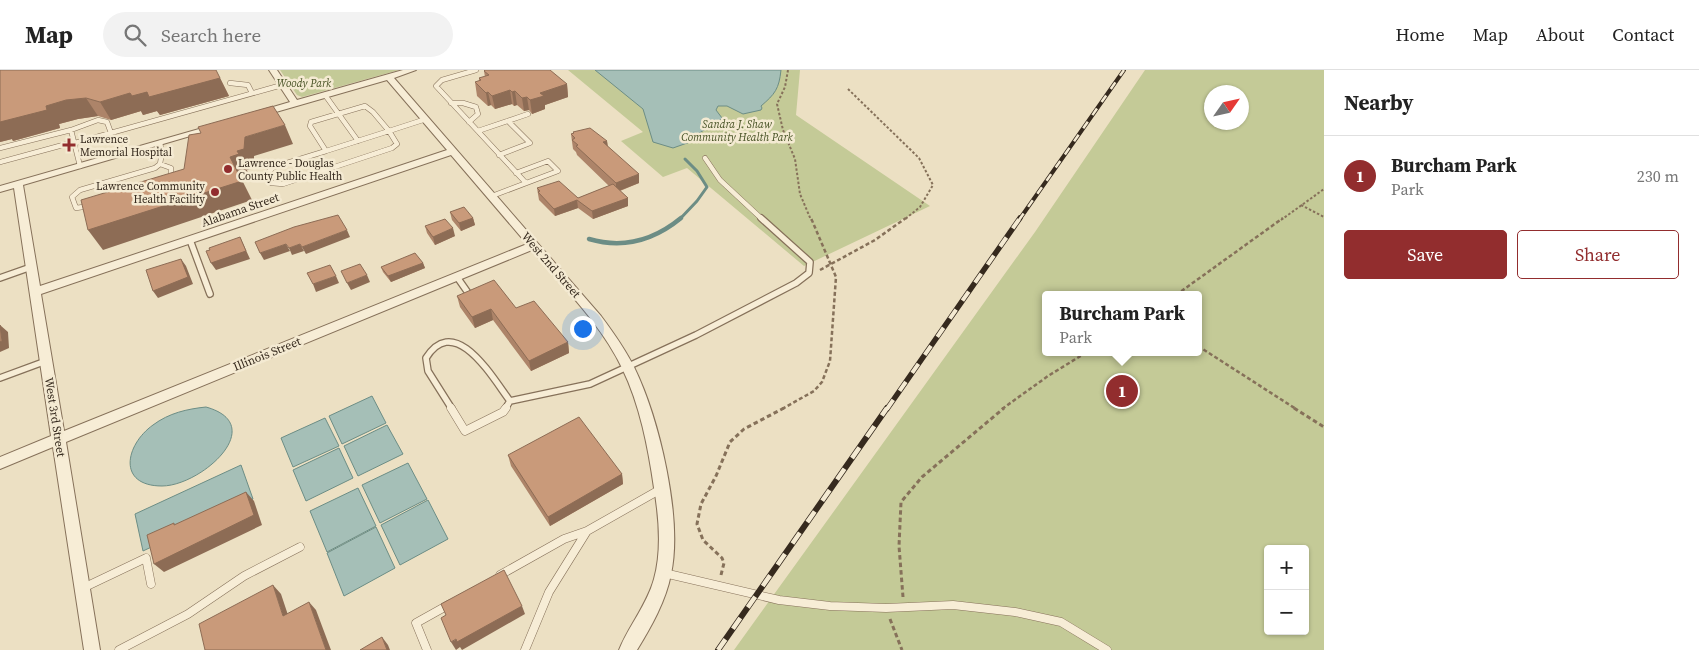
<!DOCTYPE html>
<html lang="en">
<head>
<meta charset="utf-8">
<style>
	:root { --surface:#fff; --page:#f2f2f2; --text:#222; --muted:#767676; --line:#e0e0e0; --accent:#922d2e }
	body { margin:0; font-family:"Source Serif 4",serif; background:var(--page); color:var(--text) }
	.controls { position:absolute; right:15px; bottom:15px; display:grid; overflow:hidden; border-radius:5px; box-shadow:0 1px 4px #0004 }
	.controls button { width:45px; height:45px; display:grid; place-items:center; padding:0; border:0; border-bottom:1px solid var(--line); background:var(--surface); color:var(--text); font:25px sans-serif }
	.compass { position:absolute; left:1204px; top:15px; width:45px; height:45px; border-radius:50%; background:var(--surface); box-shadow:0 1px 4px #0004; rotate:56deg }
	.you { position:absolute; left:582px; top:258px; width:18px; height:18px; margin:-12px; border:4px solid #fff; border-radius:50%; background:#1a73e8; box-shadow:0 0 0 8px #1a73e833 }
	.badge { display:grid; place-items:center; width:32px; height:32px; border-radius:50%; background:var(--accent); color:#fff; font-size:16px; font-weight:700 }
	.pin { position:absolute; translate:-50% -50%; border:2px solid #fff; box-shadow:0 1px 5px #0006 }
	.popup { position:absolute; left:1042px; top:221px; width:160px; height:65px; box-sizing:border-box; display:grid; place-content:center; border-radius:5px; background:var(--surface); filter:drop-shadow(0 1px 4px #0005); font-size:16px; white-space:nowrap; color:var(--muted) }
	.popup b { font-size:19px; color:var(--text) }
	.popup::after { content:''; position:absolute; left:50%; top:100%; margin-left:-10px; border:10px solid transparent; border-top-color:var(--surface) }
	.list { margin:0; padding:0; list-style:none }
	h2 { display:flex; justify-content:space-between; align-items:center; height:65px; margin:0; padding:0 20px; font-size:21px }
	h2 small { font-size:16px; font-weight:400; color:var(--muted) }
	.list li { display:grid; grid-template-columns:32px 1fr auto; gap:15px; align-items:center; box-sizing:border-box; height:80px; padding:0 20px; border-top:1px solid var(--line) }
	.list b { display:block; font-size:19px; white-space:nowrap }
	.list p { margin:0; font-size:16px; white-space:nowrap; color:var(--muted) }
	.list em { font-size:16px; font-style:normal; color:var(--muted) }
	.actions { display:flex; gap:10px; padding:15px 20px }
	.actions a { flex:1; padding:11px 0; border:1px solid var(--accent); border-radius:5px; text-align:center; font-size:18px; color:var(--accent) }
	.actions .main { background:var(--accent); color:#fff }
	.icon { flex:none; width:28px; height:28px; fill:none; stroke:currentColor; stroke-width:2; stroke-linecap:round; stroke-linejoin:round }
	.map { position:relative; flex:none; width:1324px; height:580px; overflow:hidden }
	header { display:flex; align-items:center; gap:30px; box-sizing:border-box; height:70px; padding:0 25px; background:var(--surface); border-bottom:1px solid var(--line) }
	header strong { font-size:24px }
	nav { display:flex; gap:28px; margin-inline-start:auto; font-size:18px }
	.search { width:350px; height:45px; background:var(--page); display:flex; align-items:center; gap:12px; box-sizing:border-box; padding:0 18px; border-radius:28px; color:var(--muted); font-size:19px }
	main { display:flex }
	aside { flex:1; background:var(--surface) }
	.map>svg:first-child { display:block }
	.green { fill:#c4ca97; fill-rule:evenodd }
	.water { fill:#a5bfb7; stroke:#6c8d85 }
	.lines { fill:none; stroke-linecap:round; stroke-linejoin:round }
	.stream-far1 { stroke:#6c8d85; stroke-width:3 }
	.stream { stroke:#6c8d85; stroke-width:4.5 }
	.service-far2-casing { stroke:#86715a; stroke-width:5.5 }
	.service-far1-casing { stroke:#86715a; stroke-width:8 }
	.service-casing { stroke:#86715a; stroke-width:9 }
	.minor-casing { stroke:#86715a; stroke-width:2 }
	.path-far2 { stroke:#86715a; stroke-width:2; stroke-dasharray:2.5 2; stroke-linecap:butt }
	.path-far1 { stroke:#86715a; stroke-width:2.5; stroke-dasharray:4 2.5; stroke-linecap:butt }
	.path { stroke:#86715a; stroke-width:3; stroke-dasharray:4.5 3; stroke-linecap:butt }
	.service-far2 { stroke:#f7edd6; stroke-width:4.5 }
	.service-far1 { stroke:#f7edd6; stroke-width:5.5 }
	.service { stroke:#f7edd6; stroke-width:8 }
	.minor { fill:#f7edd6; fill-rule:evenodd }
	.rail-far2-casing { stroke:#362a1e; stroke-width:4 }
	.rail-far1-casing { stroke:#362a1e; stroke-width:5.5 }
	.rail-casing { stroke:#362a1e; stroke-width:6 }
	.rail-far2 { stroke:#f4ead2; stroke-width:2.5; stroke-dasharray:8; stroke-linecap:butt }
	.rail-far1 { stroke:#f4ead2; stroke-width:4; stroke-dasharray:11; stroke-linecap:butt }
	.rail { stroke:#f4ead2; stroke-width:4.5; stroke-dasharray:13; stroke-linecap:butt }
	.wall { fill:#ad8469 }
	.shaded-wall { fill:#8d6c55 }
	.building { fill:#c99a7a; stroke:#8d6c55 }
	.poi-dot { fill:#922d2e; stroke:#f4ead2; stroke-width:2 }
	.labels { text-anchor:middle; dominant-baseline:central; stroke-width:5; stroke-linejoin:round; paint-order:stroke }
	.far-park-label { font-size:11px; font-style:italic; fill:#475225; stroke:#f4ead2 }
	.far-poi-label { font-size:11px; fill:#362a1e; stroke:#f4ead2; text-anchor:start }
	.street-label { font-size:12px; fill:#362a1e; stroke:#f4ead2 }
</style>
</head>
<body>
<header>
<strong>Map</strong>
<div class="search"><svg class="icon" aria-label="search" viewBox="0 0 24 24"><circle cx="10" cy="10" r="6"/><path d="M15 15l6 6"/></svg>Search here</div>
<nav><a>Home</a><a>Map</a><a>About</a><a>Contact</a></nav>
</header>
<main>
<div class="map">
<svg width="1324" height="580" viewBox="0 0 1324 580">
	<rect width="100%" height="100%" fill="#ece0c3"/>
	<path class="green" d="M280,0H399L302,27L297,25Z
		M568,0H800L796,45L930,136L804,196L687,98L663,107L621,71L643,62Z
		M1145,0H1324V580H734L1035,162ZM1212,22H1242V52H1212ZM1046,225H1198V282H1046ZM1268,479H1305V561H1268Z"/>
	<path class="water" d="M595,0H781C779,19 775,24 761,36L762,38L761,40L743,44L727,36H718L716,40L722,48L719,51L696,65L690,72L673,78L653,72L643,39Z
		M372,326L386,353L342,374L329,346Z
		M206,337C270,355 201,416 162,416C117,416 125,375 153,355C169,343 187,339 206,337Z
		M325,348L339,376L293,397L281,368Z
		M387,355L403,384L358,406L344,376Z
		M339,378L353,408L306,431L293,400Z
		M408,393L427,429L380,453L362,415Z
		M241,395L253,429L143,481L135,444Z
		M358,418L376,456L327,482L310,441Z
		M428,430L448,469L400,495L381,455Z
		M376,457L395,498L344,526L327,483Z"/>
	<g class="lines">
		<path class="stream-far1" d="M679,150L697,131L707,117L697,101L685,89"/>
		<path class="stream" d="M589,169C623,179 653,171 681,148"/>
		<defs>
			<path id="service-far2" d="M476,0L442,10L436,16L526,113
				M230,13L248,15L252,23
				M325,25L358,71
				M451,33H463L476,37L478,44L469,52
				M71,60L80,96
				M389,61L426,49
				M478,61L528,44
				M75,73L282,15
				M0,78L71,60L98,50L107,52L111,63
				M326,81L274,97L266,104L271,113L283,114L392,78L397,74L389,61
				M326,81L310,56L311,52L365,36L373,42L389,61
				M326,81L389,61
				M499,85L530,73L508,51
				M705,88L720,110L763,150
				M0,92L74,72
				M160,94L171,98V106L168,110
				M492,126L558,101L548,91L516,103
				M90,136L76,138L72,127L80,120L155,98L160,94L162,82L160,73"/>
			<path id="service-far1" d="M190,170L210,224
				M457,207L471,227
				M0,208L31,197
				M0,308L46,291
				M510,331L590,314L696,265L796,213L809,203L810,192L761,148
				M452,339L428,301L426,288C455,242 492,307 510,331
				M505,339L510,331"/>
			<path id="service" d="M451,338L465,361L503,342L506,338
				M664,503L779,530L830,536L886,538L953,535L1015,542L1061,552L1107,580
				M500,505L564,469L587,461
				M83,518L146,488L151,514
				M119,580L188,544L244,506L300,477
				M427,580L416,553L450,534
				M525,580L549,522L587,461L661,419"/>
			<path id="minor" d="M269,0H277L297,30L403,0H416L394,8L601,246C613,262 625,279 634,297C659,348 683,448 671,504C666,531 651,557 637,580H619C629,555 647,535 654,509C662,481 659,447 654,418C648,377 640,335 622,298C601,254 563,217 532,180L66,372L100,580H84L53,377L0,399V387L51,366L14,118L0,122V116L213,55L216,54L221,57L23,115L40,216L447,80L387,10L262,46H256V42L290,32ZM451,85L527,174L64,361L41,224Z"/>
		</defs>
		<use href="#service-far2" class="service-far2-casing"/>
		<use href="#service-far1" class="service-far1-casing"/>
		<use href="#service" class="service-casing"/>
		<use href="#minor" class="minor-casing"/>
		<path class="path-far2" d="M788,0L785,17L777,34L783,60L795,89L800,124L811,150
			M848,19L919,88L933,115L920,137L904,150
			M1301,135L1324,147
			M1281,150L1324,119"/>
		<path class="path-far1" d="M820,200L875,170L906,148
			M1176,225L1283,148
			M1198,276L1296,339
			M782,339L814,321L822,312L830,291L836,207L811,148
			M1002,339L1048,306L1087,282"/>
		<path class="path" d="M1294,338L1324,357
			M721,505L724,493L722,488L703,470L697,454L701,434L716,406L730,372L744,359L784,338
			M903,527L899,476L901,432L922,407L1004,338
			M890,549L902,580"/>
		<use href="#service-far2" class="service-far2"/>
		<use href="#service-far1" class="service-far1"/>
		<use href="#service" class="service"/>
		<use href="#minor" class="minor"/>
		<defs>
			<path id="rail-far2" d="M1019,150L1124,0"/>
			<path id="rail-far1" d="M887,339L1020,148"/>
			<path id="rail" d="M718,580L887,338"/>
		</defs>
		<use href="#rail-far2" class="rail-far2-casing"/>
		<use href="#rail-far1" class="rail-far1-casing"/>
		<use href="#rail" class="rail-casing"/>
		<use href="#rail-far2" class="rail-far2"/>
		<use href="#rail-far1" class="rail-far1"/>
		<use href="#rail" class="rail"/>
	</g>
	<path class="wall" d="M0,0L220,8L229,26L160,45L157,41L143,45L141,41L111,50L98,46L78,49L59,54L60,58L13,71L12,69L0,72Z
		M484,1L567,14L568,27L545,35V39L532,44L529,40L524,41L517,35L514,36L512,34L495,39L491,35L488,36L477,26L475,12L479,11V8L485,7Z
		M573,62L607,71L608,77L639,113L620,121L628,128V136L593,149L578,138L555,146L539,130L537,118L578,128L609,116L577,85L576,82L573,79L571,64H573Z
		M450,142L473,148L475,155L461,161L452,150Z
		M425,156L455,166L435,175L427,163Z
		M423,193L425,198L391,212L383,202L381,197Z
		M457,226L516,238L568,272L569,283L531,301L493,250L475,258L460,237Z
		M508,385L622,404L623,414L550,456L511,396Z"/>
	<path class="shaded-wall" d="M220,8L229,26L160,45L157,41L143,45L141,41L111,50L100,32L130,23L147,22Z
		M567,14L568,27L545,35V39L532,44L530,30L540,23Z
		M510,20L512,34L495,39L492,26Z
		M515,21L517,35L514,36L512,22Z
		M488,22L491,35L488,36L486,23Z
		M527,27L529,40L524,41L522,28Z
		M86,28L98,46L78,49L59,54L60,58L13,71L12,69L0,72V52L46,36L66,30Z
		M285,55L293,74L254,86V98L247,100L248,103L240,106L252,130L103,180L88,160L230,87L237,81L245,67Z
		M607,71L608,80L603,72Z
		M639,104V113L616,122V113Z
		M628,128V136L593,149L592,141Z
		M577,130L578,138L555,146L554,139Z
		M473,148L475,155L461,161L459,153Z
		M453,158L455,166L435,175L433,167Z
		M347,160L350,167L306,184L302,177Z
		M240,167L250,189L216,200L211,193Z
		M286,174L290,181L264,190L260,183Z
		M300,174L304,181L292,185L289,178Z
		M181,189L186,196L193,214L158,228L153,221Z
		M423,193L425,198L391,212L388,206Z
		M367,205L370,212L351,220L347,213Z
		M336,206L339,213L316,222L313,214Z
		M491,239L493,250L475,258L472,247Z
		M0,255L8,262L9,278L0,282Z
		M568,272L569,283L531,301L529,291Z
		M622,404L623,414L550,456L548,447Z
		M246,422L254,431L262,455L164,502L154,494Z
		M273,515L281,524L291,554L283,546Z
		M309,532L316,540L331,580H326Z
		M522,536L525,544L462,580L460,577L456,580L451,572Z
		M382,567L388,575L390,580H387Z"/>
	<path class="building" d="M0,0H216L220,8L149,27L147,22L132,26L130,23L100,32L86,28L66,30L46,36L47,40L0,52Z
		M485,0H550L567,14L540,23L544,26L530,30L527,27L522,28L515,21L512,22L510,20L492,26L488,22L486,23L475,12L481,10L479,8L489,5L484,1Z
		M273,36L285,55L245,67L244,79L237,81L239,84L230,87L242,111L88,160L81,130L184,99L189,65L201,63L198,57Z
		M590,58L607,71L603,72L639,104L616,113L576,76L578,75L572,70L575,68L571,64L574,63L573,62Z
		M559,111L578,128L613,114L628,128L592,141L577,130L554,139L538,122L540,121L537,118Z
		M464,137L473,148L459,153L450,142Z
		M338,145L347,160L302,177L300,174L289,178L286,174L260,183L255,172L294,157Z
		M445,149L453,158L433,167L425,156Z
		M240,167L246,181L211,193L206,181L210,180L209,178Z
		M415,183L423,193L388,206L381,197Z
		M181,189L188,207L153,221L146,200Z
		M360,194L367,205L347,213L341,201Z
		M330,195L336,206L313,214L307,203Z
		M494,210L516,238L534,231L568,272L529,291L491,239L472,247L457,226Z
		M0,255L2,271L0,272Z
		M579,347L622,404L548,447L508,385Z
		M246,422L254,445L154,494L147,465L174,453V455Z
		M504,500L522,536L457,572L456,569L451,572L441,548L446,545L441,534Z
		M273,515L283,546L309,532L326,580H205L199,554Z
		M382,567L387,580H360Z"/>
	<g class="poi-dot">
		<path d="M66.5 67.5h5v5h5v5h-5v5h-5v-5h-5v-5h5z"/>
		<circle cx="228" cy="99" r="5"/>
		<circle cx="215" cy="122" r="5"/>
	</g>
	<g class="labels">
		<g class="far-park-label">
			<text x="304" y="13">Woody Park</text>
			<text x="737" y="54">Sandra J. Shaw<tspan x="737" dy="13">Community Health Park</tspan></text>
		</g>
		<g class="far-poi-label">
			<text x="80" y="69">Lawrence<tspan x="80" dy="13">Memorial Hospital</tspan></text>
			<text x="238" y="93">Lawrence - Douglas<tspan x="238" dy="13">County Public Health</tspan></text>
			<text x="205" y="116" text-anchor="end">Lawrence Community<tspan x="205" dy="13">Health Facility</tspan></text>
		</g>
		<g class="street-label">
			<text transform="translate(240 140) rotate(-19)">Alabama Street</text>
			<text transform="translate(551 195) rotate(49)">West 2nd Street</text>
			<text transform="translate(267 284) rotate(-22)">Illinois Street</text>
			<text transform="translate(55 347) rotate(81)">West 3rd Street</text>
		</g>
	</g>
</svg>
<div class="controls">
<button>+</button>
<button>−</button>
</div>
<svg class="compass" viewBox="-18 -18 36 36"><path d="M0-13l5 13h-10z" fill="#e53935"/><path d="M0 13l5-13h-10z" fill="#767676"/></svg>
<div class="you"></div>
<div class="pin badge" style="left:1122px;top:321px">1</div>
<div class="popup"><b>Burcham Park</b>Park</div>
</div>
<aside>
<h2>Nearby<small></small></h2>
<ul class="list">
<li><span class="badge">1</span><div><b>Burcham Park</b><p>Park</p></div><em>230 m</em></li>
</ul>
<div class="actions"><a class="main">Save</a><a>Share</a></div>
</aside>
</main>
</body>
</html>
